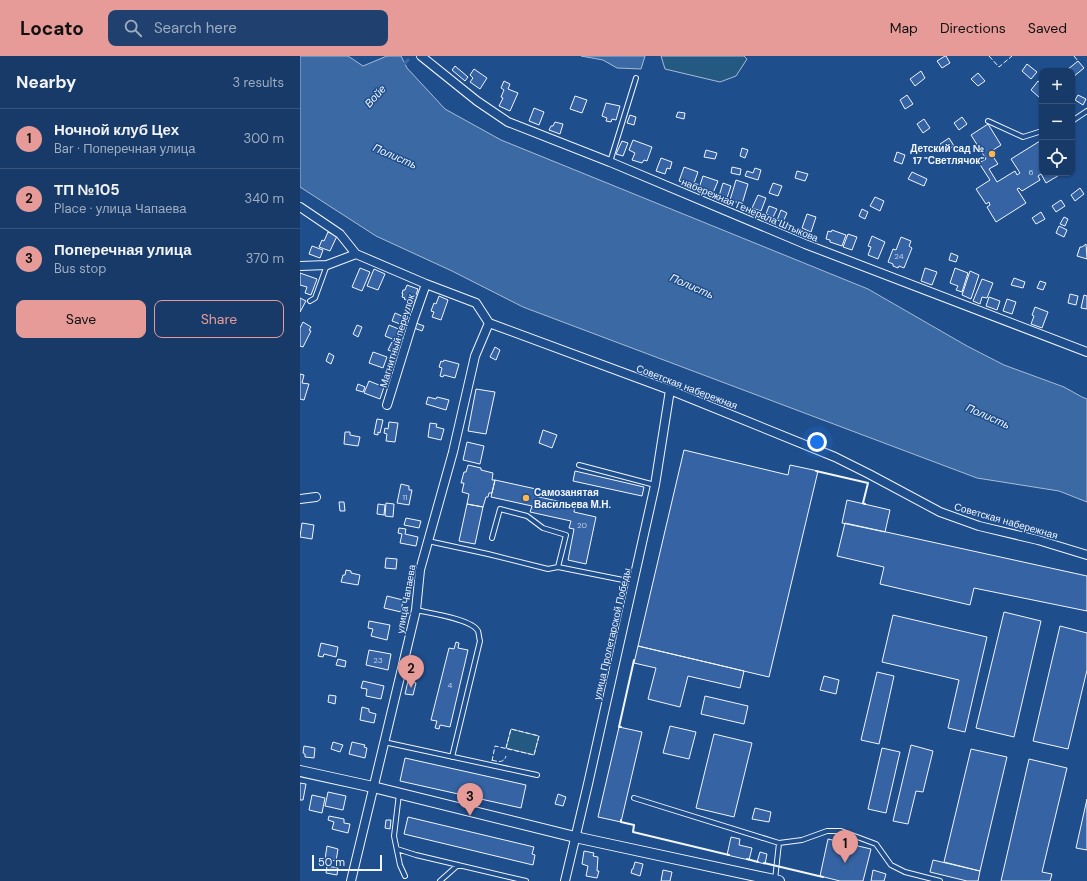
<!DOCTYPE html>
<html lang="en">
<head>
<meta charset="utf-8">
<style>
	:root { --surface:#173a69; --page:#20416f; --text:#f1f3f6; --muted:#9eadc0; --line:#36547d; --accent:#e69b98 }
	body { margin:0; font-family:"DM Sans",sans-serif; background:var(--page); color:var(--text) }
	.controls { position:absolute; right:12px; top:12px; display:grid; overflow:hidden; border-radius:8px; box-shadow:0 1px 3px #0004 }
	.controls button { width:36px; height:36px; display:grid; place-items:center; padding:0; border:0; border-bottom:1px solid var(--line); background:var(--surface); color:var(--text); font:20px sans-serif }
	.scale { position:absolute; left:12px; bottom:10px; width:70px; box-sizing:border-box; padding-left:4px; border:2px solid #f2f6ff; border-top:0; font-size:11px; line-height:14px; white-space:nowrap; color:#f2f6ff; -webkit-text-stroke:3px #1f4e8c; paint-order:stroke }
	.you { position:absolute; left:517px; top:386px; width:14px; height:14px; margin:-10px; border:3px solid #fff; border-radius:50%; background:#1a73e8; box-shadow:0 0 0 6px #1a73e833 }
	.badge { display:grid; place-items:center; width:26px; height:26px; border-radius:50%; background:var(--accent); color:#111; font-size:13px; font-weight:700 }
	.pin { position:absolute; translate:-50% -33px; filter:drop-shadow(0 1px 2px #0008) }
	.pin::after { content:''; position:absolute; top:21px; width:14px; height:12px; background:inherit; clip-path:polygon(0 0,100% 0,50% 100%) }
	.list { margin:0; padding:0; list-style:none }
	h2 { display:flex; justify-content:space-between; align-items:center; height:52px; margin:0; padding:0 16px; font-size:17px }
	h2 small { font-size:13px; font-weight:400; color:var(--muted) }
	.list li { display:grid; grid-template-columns:26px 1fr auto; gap:12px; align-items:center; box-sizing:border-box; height:60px; padding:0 16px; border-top:1px solid var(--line) }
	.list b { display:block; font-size:15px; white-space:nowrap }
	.list p { margin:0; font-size:13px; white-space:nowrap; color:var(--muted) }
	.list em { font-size:13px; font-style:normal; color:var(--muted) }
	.actions { display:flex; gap:8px; padding:12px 16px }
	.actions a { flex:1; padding:9px 0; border:1px solid var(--accent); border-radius:8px; text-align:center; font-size:14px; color:var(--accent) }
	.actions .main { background:var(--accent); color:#111 }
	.icon { flex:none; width:22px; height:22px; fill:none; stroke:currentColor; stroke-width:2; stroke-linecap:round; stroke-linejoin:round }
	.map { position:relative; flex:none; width:787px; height:825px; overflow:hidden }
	header { display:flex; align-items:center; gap:24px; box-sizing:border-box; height:56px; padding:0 20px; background:var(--accent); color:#111 }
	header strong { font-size:19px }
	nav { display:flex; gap:22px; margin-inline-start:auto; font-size:14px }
	.search { width:280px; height:36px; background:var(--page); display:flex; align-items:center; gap:10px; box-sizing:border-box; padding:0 14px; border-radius:8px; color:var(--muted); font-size:15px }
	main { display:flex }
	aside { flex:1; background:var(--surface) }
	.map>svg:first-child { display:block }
	.green { fill:#245a82; stroke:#a8bbd7 }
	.water { fill:#3b69a3; stroke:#a8bbd7 }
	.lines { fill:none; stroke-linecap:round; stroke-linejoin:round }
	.stream { stroke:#3b69a3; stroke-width:3 }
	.building { fill:#3563a3; stroke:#f2f6ff }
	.service-casing { stroke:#f2f6ff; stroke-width:6 }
	.minor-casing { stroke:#f2f6ff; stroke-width:10 }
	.tertiary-casing { stroke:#f2f6ff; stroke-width:12 }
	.service { stroke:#1f4e8c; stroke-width:4 }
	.minor { stroke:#1f4e8c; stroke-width:8 }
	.tertiary { stroke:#1f4e8c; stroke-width:10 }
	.fence { stroke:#f2f6ff; stroke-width:1; stroke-dasharray:5 2; stroke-linecap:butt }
	.wall { stroke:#f2f6ff; stroke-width:2 }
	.poi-dot { fill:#ffb74d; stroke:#1f4e8c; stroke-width:1.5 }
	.labels { text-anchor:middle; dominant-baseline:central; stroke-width:3; stroke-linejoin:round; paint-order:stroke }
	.number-label { font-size:8px; fill:#c3d1e8 }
	.poi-label { font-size:10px; font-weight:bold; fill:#f2f6ff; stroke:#1f4e8c; text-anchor:end }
	.street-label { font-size:10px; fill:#f2f6ff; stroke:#1f4e8c }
	.water-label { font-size:11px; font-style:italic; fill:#f2f6ff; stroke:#1f4e8c }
</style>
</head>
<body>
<header>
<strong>Locato</strong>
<div class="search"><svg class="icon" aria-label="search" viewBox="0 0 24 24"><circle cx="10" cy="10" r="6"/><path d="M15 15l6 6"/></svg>Search here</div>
<nav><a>Map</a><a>Directions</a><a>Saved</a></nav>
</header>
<main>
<aside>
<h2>Nearby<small>3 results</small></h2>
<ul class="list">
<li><span class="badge">1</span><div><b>Ночной клуб Цех</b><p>Bar · Поперечная улица</p></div><em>300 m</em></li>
<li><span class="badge">2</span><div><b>ТП №105</b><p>Place · улица Чапаева</p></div><em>340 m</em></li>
<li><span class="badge">3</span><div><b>Поперечная улица</b><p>Bus stop</p></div><em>370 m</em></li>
</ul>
<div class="actions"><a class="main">Save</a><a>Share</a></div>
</aside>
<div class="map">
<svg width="787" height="825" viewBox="0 0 787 825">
	<rect width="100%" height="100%" fill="#1f4e8c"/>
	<path class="green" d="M361,0H444L447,3L436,20L420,26L365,13Z
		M211,673L239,680L234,699L206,692Z"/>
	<path class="water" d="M0,0H48L63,10L87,0H101L107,12L145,53L201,84L568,233L667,290L704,309L764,331L782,341L787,343V446L759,435L677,422L223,251L152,215L76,180L0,131Z
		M281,0H345L341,13L317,12L303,4Z"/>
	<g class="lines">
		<path class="stream" d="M102,10L108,4"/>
	</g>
	<path class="building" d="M645,0H646L650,7L642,12L637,5Z
		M778,5L784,12L773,21L772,19V15H768L767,14Z
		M727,8L737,16L731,23L722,15Z
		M155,10L168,21L165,25L152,14Z
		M174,13L187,22L180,33L170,26L173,22L170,19Z
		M621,15L625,22L615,30L610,23Z
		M678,17L685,25L678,30L671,23Z
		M204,25L210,28L208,33L218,37L210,55L199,50L203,42L201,41L204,34L201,32Z
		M738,25L742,28V40L740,42L731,34Z
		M607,39L613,48L605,53L600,44Z
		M778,39L786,43L783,49L775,44Z
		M275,40L287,44L282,57L270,53Z
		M306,47L320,50L316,64L312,63L311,66L306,65L307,62L302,60Z
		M234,52L244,56L239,69L229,65Z
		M378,56L385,57L384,63L376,61Z
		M330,59L336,61L334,69L327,67Z
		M662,61L667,68L659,74L654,67Z
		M624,63L630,72L623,77L617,68Z
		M255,66L263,68L260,78L249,74L251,70H253Z
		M688,68L701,89L690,96L698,108L689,113L697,126L715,115L717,119L720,117L711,103L740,85L742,87V117L761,118L746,127L741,118L738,120L740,124L722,135L719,132L717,133L726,147L696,166L687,151L690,149L689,146L686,148L676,133L690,124L679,107L686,103L671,79Z
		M649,82L654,90L645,95L640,88Z
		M333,84L352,91L347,105L344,104L342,107L332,104L335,97L329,94Z
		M322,85L328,87L323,100L316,98Z
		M442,92L448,94L445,102L440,100Z
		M406,94L417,97L415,103L404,101Z
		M597,96L605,99L602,108L594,105Z
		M361,102L372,106L370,113L367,112L365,118L356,115Z
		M384,111L398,116L393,130L379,125Z
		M432,111L441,113L440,119L431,117Z
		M455,112L461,114L458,124L445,120L447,115L453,117Z
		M497,115L508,118L505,125L495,122Z
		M612,116L627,123L624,130L608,123Z
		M403,120L418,125L413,137L399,132Z
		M436,124L448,128L442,148L430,144Z
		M423,127L431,130L427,142L419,140Z
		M473,127L482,130L478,140L469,137Z
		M780,132L784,138L775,145L771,139Z
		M458,139L466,142L461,155L452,152Z
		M575,141L584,145L580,155L570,150Z
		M761,144L765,150L756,156L752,150Z
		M469,150L477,153L473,161L466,158Z
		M562,153L568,156L565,163L559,160Z
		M481,154L487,157L483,166L477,164Z
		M741,156L745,163L736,168L732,162Z
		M507,158L516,161L511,176L502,172Z
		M764,161L768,163L765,170L760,168Z
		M759,170L767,174L764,181L756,177Z
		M532,174L546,179L542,190L530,186V184L526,183L528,175L531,176Z
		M28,176L37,180L30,195L19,191L22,184L24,185Z
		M548,178L557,181L552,194L543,191Z
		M572,180L585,186L578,203L568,199L571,191L568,190Z
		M601,181L611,185L609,190L612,192L604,212L599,210L598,212L593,210V208L588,206L593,193L596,194Z
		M786,188L787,203L777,200L780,191H782Z
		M12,190L23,194L20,202L9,198Z
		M651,197L658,200L656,206L649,204Z
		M60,212L70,216L62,235L52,231Z
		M625,212L637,216L632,229L621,225Z
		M655,212L668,217L662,236L656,234L658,230L650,227Z
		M74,213L85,218L78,234L67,230Z
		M670,215L679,219L671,243L662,239Z
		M0,217L17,223L11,239L5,237L7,231L0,229Z
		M714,222L725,226L723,232L711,229Z
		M682,223L693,227L687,242L682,241L680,248L673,245Z
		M740,225L746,227L743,234L737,232Z
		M107,229L118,233L113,247L104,243L105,242L102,241L103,238H102L103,234H105Z
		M770,238L778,240L776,249L768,247Z
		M784,239L787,240V253L781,252Z
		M139,240L148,244L141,264L132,261L134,256L131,255L134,247L136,248Z
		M689,241L700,245L697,254L686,250Z
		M0,242L6,245L0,256Z
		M707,243L716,246L712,258L703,255Z
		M735,251L748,256L742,272L731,268L734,260L732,259Z
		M95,257L106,262L103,269L92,265Z
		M3,266L11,271L9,274L11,275L3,291L0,290V272Z
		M116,267L124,270L122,275L114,272Z
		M57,269L62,271L58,281L53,278Z
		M89,269L101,274L97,285L85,280Z
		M92,286L99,289L96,297L88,294Z
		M195,291L200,294L196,304L190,301Z
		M73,296L87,301L83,312L69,307Z
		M29,297L34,300L31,308L26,305Z
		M144,304L159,308L155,322L144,319L143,321L140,320L142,312L139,311L141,305L143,306Z
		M0,318L4,319L2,327L9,328L4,344L0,343Z
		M69,325L84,331L80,343L64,337Z
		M58,328L65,331L63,336L56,334Z
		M176,333L195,336L186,378L168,375Z
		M128,341L136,343L137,341L149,344L146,354L126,348Z
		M77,363L83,364L80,377L78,376V379L74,378Z
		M89,366L98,367L95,386L86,385L87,378L84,377L85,372L88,373Z
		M130,367L137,368L136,371L144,373L141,384L128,381Z
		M243,374L257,379L252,392L239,387Z
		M45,376H50V379L60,381L58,390L44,388Z
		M167,386L184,390L180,408L163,404Z
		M384,394L488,419L490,409L518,415L469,621L338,590Z
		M168,409L181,412V414L193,417L192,424H195L192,437H189L188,441H186L183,451L167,448L169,438L162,436L164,427H161L164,416H166Z
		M275,415L344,431L342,440L273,425Z
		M195,424L236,433L235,440L275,449L274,456L296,461L286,508L268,504L274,473L269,472L271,465L230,456L232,450L191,441Z
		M101,428L109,430V434H112L109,449L97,447Z
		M547,444L590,454L585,476L542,467Z
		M39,446H44L45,455H40Z
		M86,447L94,448L93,461L85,460Z
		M78,448L85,449L84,459L77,458Z
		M167,448L183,451L175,488L159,485Z
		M106,462L121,465L119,472L104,469Z
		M2,467L14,469L12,483L0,481Z
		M545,467L787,520V555L674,532L670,549L580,528L584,511L537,500Z
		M99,472L106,473L105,478L118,481L116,490L100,487L102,478L98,477Z
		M86,502L97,503L96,513L85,512Z
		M46,514L51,515V517L60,519L58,529L41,526L43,519H45Z
		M87,540L103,544L101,556L84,552Z
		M704,556L741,565L714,681L676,672Z
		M593,559L687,581L665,676L648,672L659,624L582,606Z
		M69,565L90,569L87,584L71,580L73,573L68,572Z
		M760,570L787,577V614L768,693L733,685Z
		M156,586L159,587L158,592L168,594L150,671L140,669L139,673L135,672L137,665L131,664L149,592L154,593Z
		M21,587L38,591L36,601L24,598L23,601L18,600Z
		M338,590L444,615L440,632L388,620L380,651L348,643L356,612L334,607Z
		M69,594L91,598L88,614L66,609Z
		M38,603L46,605L45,611L36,609Z
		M577,616L594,620L579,688L561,684Z
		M524,620L539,624L536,638L520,634Z
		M63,625L84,630L81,643L66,640L67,633L61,632Z
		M108,625L116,627L113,639L105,638Z
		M29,639L36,640L35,648L28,646Z
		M405,640L448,650L444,668L401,658Z
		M62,651L69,653V656L76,658L74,667L60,664Z
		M370,670L396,676L389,703L363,697Z
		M319,671L342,676L321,766L298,761Z
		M414,678L452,687L434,761L396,752Z
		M33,686L43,689L40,696L31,693Z
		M52,686L65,689L64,691L67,692L65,702L49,698Z
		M611,689L633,695L623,736L616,735L608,768L593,765Z
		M4,690L15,692L14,702L5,701V698L3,697Z
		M582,692L600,696L586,757L568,753Z
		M671,693L707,701L680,815L644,806Z
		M105,702L226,729L221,752L100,725Z
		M729,703L767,712L742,816L752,818L750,825H701Z
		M0,727L6,728L3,744H0Z
		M28,736L46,740L43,754L25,750Z
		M258,738L266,741L263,750L255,748Z
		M12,739L25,742L22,757L9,754Z
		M787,743V794L776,792Z
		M455,752L471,756L469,766L452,763Z
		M29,760L44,763V767L50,768L48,777L32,773L34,766L28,764Z
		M108,761L234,791L232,798L235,799L233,809L104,778Z
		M86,764H91L90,773L85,772Z
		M431,781L440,783L439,789L452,792L449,804L427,799Z
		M528,783L571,793L563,825H540L520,820Z
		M27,790L38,793L36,805L25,803Z
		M284,795L294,797L293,800L298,801L297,815H299L297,822L286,820L288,810L282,808Z
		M460,796L467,798L465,808L457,806Z
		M633,804L680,815L678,825H667L630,816Z
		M335,806L343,808L340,820L331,817L332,813H333Z
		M27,810L38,812L37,819L26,817Z
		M363,814L372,816L370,825H361Z
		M573,814L586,818L584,825H571Z"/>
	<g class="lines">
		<defs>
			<path id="service" d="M688,65L723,81L742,75
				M772,65L787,55
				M310,106L336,22
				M10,245L15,242L27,209
				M279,409L355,429
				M192,482L200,453L227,460L243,472L266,479L258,511
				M128,485L188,498L248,513L258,511L333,526
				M116,554C129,557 172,563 178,575C179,578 179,582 180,585L152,701
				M84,686L237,719
				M99,738L94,780L100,809L105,820
				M334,742L479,787L502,784L527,775H541L576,788L591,809L605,816L640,825
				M97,793L116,799L226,825
				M475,824L479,787
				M140,825L158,809"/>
			<path id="minor" d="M121,0L177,45L208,66L310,106L505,188L787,296
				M0,151L40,178L56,198L126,228L176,247L189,267L370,334L535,401L569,418L640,456L679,470L738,484L787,499
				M0,210L27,209L56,198
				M87,349L113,265L126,228
				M0,443L16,441
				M51,825L116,554L120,514L153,396L175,300L189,267
				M265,825L288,728L355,429L370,334"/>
			<path id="tertiary" d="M0,715L73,731L275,781L479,825"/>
		</defs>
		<use href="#service" class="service-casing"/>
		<use href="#minor" class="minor-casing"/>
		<use href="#tertiary" class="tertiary-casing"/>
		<use href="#service" class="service"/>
		<use href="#minor" class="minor"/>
		<use href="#tertiary" class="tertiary"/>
		<path class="fence" d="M689,0L699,11L712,0
			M774,0L778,5
			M192,704C198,706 204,707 206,700
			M192,705L195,690L234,699L239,680L211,673L206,692"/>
		<path class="wall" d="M516,415L568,427L563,447L565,448
			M321,671H319L334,604
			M321,764V766L334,769L333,776L429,799
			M447,803L458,806
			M464,807L523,821"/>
	</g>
	<g class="poi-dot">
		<circle cx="692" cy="98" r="4"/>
		<circle cx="226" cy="442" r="4"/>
	</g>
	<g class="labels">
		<g class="number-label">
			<text x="731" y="116">6</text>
			<text x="599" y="200">24</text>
			<text x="105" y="441">11</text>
			<text x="282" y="469">20</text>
			<text x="78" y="604">23</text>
			<text x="150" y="629">4</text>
		</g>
		<g class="poi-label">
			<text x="684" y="92">Детский сад №<tspan x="684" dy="12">17 "Светлячок"</tspan></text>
			<text x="234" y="436" text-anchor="start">Самозанятая<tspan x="234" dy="12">Васильева М.Н.</tspan></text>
		</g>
		<g class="street-label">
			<text transform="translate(450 154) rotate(23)">набережная Генерала Штыкова</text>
			<text transform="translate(97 285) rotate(-73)">Магнитный переулок</text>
			<text transform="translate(387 331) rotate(21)">Советская набережная</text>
			<text transform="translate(706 465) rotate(16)">Советская набережная</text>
			<text transform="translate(106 543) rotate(-80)">улица Чапаева</text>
			<text transform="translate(312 578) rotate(-77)">улица Пролетарской Победы</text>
		</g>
		<g class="water-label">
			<text transform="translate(75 40) rotate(-48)">Войе</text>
			<text transform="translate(95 100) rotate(24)">Полисть</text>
			<text transform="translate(392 230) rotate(24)">Полисть</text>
			<text transform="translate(688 360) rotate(24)">Полисть</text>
		</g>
	</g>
</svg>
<div class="controls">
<button>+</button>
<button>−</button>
<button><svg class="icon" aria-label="locate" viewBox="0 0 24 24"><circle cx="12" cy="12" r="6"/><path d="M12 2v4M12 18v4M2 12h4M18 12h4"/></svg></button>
</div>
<div class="scale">50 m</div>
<div class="you"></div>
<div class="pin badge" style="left:545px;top:807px">1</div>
<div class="pin badge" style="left:111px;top:632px">2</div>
<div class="pin badge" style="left:170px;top:760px">3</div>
</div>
</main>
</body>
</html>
